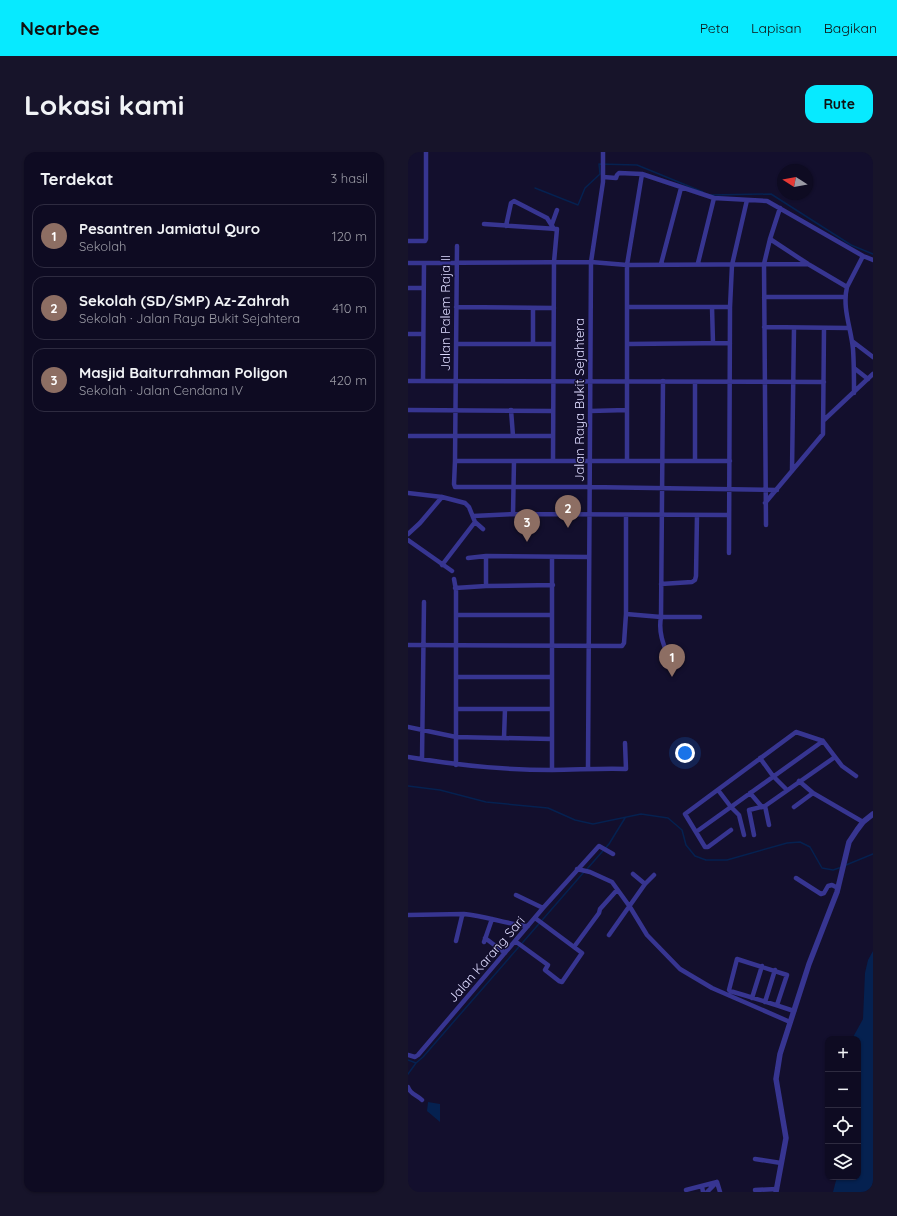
<!DOCTYPE html>
<html lang="id">
<head>
<meta charset="utf-8">
<style>
	:root { --surface:#0e0b22; --page:#17142a; --text:#f1f3f6; --muted:#9b9ba5; --line:#2e2b40; --accent:#07eaff }
	body { margin:0; font-family:Quicksand,sans-serif; background:var(--page); color:var(--text) }
	.controls { position:absolute; right:12px; bottom:12px; display:grid; overflow:hidden; border-radius:8px; box-shadow:0 1px 3px #0004 }
	.controls button { width:36px; height:36px; display:grid; place-items:center; padding:0; border:0; border-bottom:1px solid var(--line); background:var(--surface); color:var(--text); font:20px sans-serif }
	.compass { position:absolute; left:369px; top:12px; width:36px; height:36px; border-radius:50%; background:var(--surface); box-shadow:0 1px 3px #0004; rotate:281deg }
	.you { position:absolute; left:277px; top:601px; width:14px; height:14px; margin:-10px; border:3px solid #fff; border-radius:50%; background:#1a73e8; box-shadow:0 0 0 6px #1a73e833 }
	.badge { display:grid; place-items:center; width:26px; height:26px; border-radius:50%; background:var(--accent); color:#fff; font-size:13px; font-weight:700 }
	.pin { position:absolute; translate:-50% -33px; filter:drop-shadow(0 1px 2px #0008) }
	.pin::after { content:''; position:absolute; top:21px; width:14px; height:12px; background:inherit; clip-path:polygon(0 0,100% 0,50% 100%) }
	.list { margin:0; padding:0; list-style:none }
	h2 { display:flex; justify-content:space-between; align-items:center; height:52px; margin:0; padding:0 16px; font-size:17px }
	h2 small { font-size:13px; font-weight:400; color:var(--muted) }
	.list li { display:grid; grid-template-columns:26px 1fr auto; gap:12px; align-items:center; box-sizing:border-box; height:64px; margin:0 8px 8px; padding:0 8px; border:1px solid var(--line); border-radius:12px }
	.list b { display:block; font-size:15px; white-space:nowrap }
	.list p { margin:0; font-size:13px; white-space:nowrap; color:var(--muted) }
	.list em { font-size:13px; font-style:normal; color:var(--muted) }
	.icon { flex:none; width:22px; height:22px; fill:none; stroke:currentColor; stroke-width:2; stroke-linecap:round; stroke-linejoin:round }
	.map { position:relative; flex:none; width:465px; height:1040px; overflow:hidden; border-radius:12px }
	header { display:flex; align-items:center; gap:24px; box-sizing:border-box; height:56px; padding:0 20px; background:var(--accent); color:#111 }
	header strong { font-size:19px }
	nav { display:flex; gap:22px; margin-inline-start:auto; font-size:14px }
	.intro { display:flex; align-items:center; justify-content:space-between; box-sizing:border-box; height:96px; padding:0 24px }
	h1 { margin:0; font-size:28px }
	.button { padding:10px 18px; border-radius:12px; background:var(--accent); color:#111; font-size:14px; font-weight:700 }
	main { display:flex; gap:24px; padding:0 24px }
	aside { flex:1; background:var(--surface); border-radius:12px; box-shadow:0 1px 3px #0004 }
	.map>svg:first-child { display:block }
	.water { fill:#052150 }
	.lines { fill:none; stroke-linecap:round; stroke-linejoin:round }
	.stream { stroke:#052150; stroke-width:1.5 }
	.minor { stroke:#373591; stroke-width:4.5 }
	.tertiary { stroke:#373591; stroke-width:5.5 }
	.labels { text-anchor:middle; dominant-baseline:central; stroke-width:3; stroke-linejoin:round; paint-order:stroke }
	.street-label { font-size:13px; fill:#dedbff; stroke:#130f2d }
</style>
</head>
<body>
<header>
<strong>Nearbee</strong>
<nav><a>Peta</a><a>Lapisan</a><a>Bagikan</a></nav>
</header>
<div class="intro"><h1>Lokasi kami</h1><a class="button">Rute</a></div>
<main>
<aside>
<h2>Terdekat<small>3 hasil</small></h2>
<ul class="list">
<li><span class="badge" style="background:#8d6e63">1</span><div><b>Pesantren Jamiatul Quro</b><p>Sekolah</p></div><em>120 m</em></li>
<li><span class="badge" style="background:#8d6e63">2</span><div><b>Sekolah (SD/SMP) Az-Zahrah</b><p>Sekolah · Jalan Raya Bukit Sejahtera</p></div><em>410 m</em></li>
<li><span class="badge" style="background:#8d6e63">3</span><div><b>Masjid Baiturrahman Poligon</b><p>Sekolah · Jalan Cendana IV</p></div><em>420 m</em></li>
</ul>
</aside>
<div class="map">
<svg width="465" height="1040" viewBox="0 0 465 1040">
	<rect width="100%" height="100%" fill="#130f2d"/>
	<path class="water" d="M465,799V1040H425L429,1025H450V887H444L455,867L457,821L460,808Z
		M20,950L32,952V970L19,959Z"/>
	<g class="lines">
		<path class="stream" d="M127,36L170,53L177,36L192,22L191,12L229,13L295,40
			M302,43L363,42L443,93L465,102
			M0,634L32,638L78,650L140,656L167,668L185,672L233,662L260,666L274,678L278,693L287,704L298,708H319L379,691L392,690L402,695L414,716L425,718L434,715
			M438,713L465,702
			M179,717L201,692L217,666
			M0,908L8,911
			M0,922L8,911L15,905L176,720"/>
		<path class="minor" d="M195,25L208,26L209,23L211,21L234,22L306,46L359,49L455,104L465,108
			M76,72L149,77L146,110L145,309
			M144,72L149,58
			M98,74L103,51L106,49L139,66L146,77
			M362,87L400,112L439,135C434,156 443,176 445,197C446,211 446,226 446,241
			M0,89H17L18,87V0
			M49,94L47,309L46,332L47,335H181L369,338
			M0,111L183,110L219,113L400,112
			M290,111L306,46
			M253,112L273,36
			M439,135L455,104
			M0,136H15
			M356,145H437
			M48,155L146,156
			M219,155H322
			M304,155L305,191
			M356,175L440,176
			M0,182H15
			M444,189L465,205
			M48,192H145
			M125,192V156
			M219,192L322,191
			M446,216L460,227
			M0,229L416,230
			M15,229L16,111
			M255,229L253,465C250,481 256,494 262,509
			M287,230V309
			M0,258L145,259
			M103,258L105,284
			M182,259L219,258
			M416,268L465,222
			M0,284H145
			M47,309H322
			M219,309V113L234,22
			M384,319L386,176
			M0,341L34,345L57,351L61,355L67,370L75,377
			M357,351L415,282L416,176
			M105,362L106,309
			M65,364L105,362L321,363
			M358,373L356,112L362,87L372,56
			M0,382L12,371L34,345
			M0,388L44,419
			M321,401L322,155L324,113L339,48
			M78,404V434
			M60,406L78,404L181,405
			M34,413L67,370
			M46,427L48,438V613
			M253,432L284,430L287,428L288,424L289,363
			M47,436L78,434L145,433
			M218,462L253,465H292
			M48,463H144
			M0,493L214,494L216,491L218,462V363
			M48,525H144
			M48,557H144
			M0,575L48,585L143,587
			M96,586L97,557
			M0,605C47,613 96,618 144,618C168,618 193,616 218,617L217,591
			M352,606L365,624L379,638
			M14,607L16,450
			M180,616L183,110L195,30V0
			M144,618V406
			M391,629L405,641L455,670
			M310,638L323,655L331,663L336,683
			M342,641L354,655
			M357,654L361,673
			M386,655L405,641
			M323,678L300,695H297L277,662L388,580L415,589L434,614L448,624
			M288,680L415,589
			M346,683L341,658L357,654L427,605
			M169,717L182,720L204,730L222,755L239,783L272,817L304,836L382,870
			M225,722L237,732
			M388,726L413,742L416,741L420,734L424,733L430,736
			M108,743L135,756
			M0,763L56,762
			M201,783L237,732L246,723
			M77,786L97,801
			M48,789L54,764L56,762C78,764 98,772 120,774
			M107,789L140,813L137,818L151,829L154,830L174,801L127,766
			M76,790L84,767
			M166,795L191,761L192,757L209,738
			M344,846L354,814
			M357,850L367,818
			M369,853L379,823L329,807L321,838L322,839C343,845 365,852 386,859
			M0,903L7,905L10,903L135,756L191,694L205,702
			M0,935C2,942 9,943 14,948
			M347,1007L373,1011
			M309,1030L312,1040
			M294,1034L295,1040
			M278,1038L309,1030
			M347,1038L369,1037
			M299,1040L309,1030"/>
		<path class="tertiary" d="M368,1040L378,986L368,927L372,902L401,812L429,740L441,690L449,678L455,670L465,662"/>
	</g>
	<g class="labels">
		<g class="street-label">
			<text transform="translate(37 161) rotate(-90)">Jalan Palem Raja II</text>
			<text transform="translate(171 248) rotate(-90)">Jalan Raya Bukit Sejahtera</text>
			<text transform="translate(78 807) rotate(-49)">Jalan Karang Sari</text>
		</g>
	</g>
</svg>
<div class="controls">
<button>+</button>
<button>−</button>
<button><svg class="icon" aria-label="locate" viewBox="0 0 24 24"><circle cx="12" cy="12" r="6"/><path d="M12 2v4M12 18v4M2 12h4M18 12h4"/></svg></button>
<button><svg class="icon" aria-label="layers" viewBox="0 0 24 24"><path d="M12 4l9 5-9 5-9-5zM3 14l9 5 9-5"/></svg></button>
</div>
<svg class="compass" viewBox="-18 -18 36 36"><path d="M0-13l5 13h-10z" fill="#e53935"/><path d="M0 13l5-13h-10z" fill="#9b9ba5"/></svg>
<div class="you"></div>
<div class="pin badge" style="left:264px;top:525px;background:#8d6e63">1</div>
<div class="pin badge" style="left:160px;top:376px;background:#8d6e63">2</div>
<div class="pin badge" style="left:119px;top:390px;background:#8d6e63">3</div>
</div>
</main>
</body>
</html>
